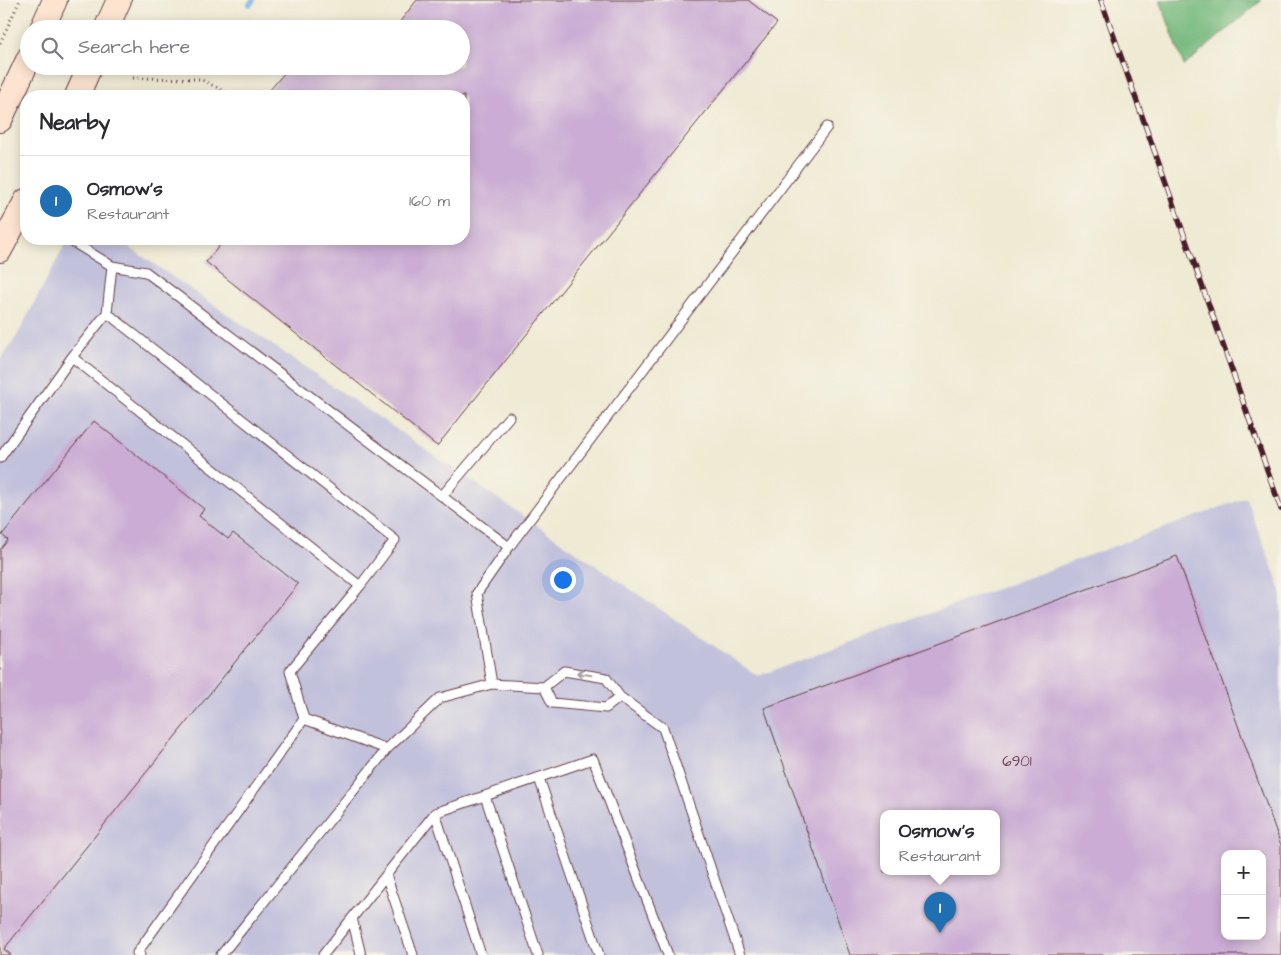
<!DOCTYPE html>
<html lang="en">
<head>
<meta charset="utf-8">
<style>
	:root { --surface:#fff; --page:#f2f2f3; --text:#2b2b33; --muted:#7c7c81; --line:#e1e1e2; --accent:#1f6fb2 }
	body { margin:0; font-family:"Architects Daughter",sans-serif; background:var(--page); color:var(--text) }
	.controls { position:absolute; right:15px; bottom:15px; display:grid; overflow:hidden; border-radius:10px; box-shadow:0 2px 12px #0003 }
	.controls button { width:45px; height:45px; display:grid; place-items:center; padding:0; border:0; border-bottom:1px solid var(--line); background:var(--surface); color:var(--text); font:25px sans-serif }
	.you { position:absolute; left:562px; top:579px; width:18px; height:18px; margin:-12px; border:4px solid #fff; border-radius:50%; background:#1a73e8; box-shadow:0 0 0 8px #1a73e833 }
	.badge { display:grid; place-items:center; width:32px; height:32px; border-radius:50%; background:var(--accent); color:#fff; font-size:16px; font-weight:700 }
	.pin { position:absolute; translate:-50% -41px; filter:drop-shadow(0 1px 2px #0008) }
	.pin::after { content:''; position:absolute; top:26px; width:18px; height:15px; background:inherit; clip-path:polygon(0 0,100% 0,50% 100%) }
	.popup { position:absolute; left:880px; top:810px; width:120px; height:65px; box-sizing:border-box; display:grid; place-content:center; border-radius:10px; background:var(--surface); filter:drop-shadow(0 1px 4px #0005); font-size:16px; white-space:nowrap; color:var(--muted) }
	.popup b { font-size:19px; color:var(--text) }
	.popup::after { content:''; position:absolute; left:50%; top:100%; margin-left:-10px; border:10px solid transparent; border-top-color:var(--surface) }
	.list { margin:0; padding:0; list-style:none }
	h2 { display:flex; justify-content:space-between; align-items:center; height:65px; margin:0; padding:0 20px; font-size:21px }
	h2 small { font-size:16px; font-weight:400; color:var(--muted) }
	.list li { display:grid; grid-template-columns:32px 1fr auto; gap:15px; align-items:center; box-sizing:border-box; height:90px; padding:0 20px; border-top:1px solid var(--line) }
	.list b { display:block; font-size:19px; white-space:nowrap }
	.list p { margin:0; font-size:16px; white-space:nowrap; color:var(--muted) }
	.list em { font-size:16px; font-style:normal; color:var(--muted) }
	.icon { flex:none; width:28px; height:28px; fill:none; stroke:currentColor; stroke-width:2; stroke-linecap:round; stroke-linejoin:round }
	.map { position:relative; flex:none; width:1281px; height:955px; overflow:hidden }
	.search { position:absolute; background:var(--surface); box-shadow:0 2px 12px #0003; left:20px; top:20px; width:450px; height:55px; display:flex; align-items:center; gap:12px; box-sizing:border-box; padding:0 18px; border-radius:28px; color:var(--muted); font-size:19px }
	.panel { position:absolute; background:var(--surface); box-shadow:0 2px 12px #0003; left:20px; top:90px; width:450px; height:155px; border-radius:20px }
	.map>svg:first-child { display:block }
	.industrial { fill:#c2c1dc; fill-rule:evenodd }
	.forest { fill:#77ba7e; stroke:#606c54 }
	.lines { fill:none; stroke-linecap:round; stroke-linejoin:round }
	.stream { stroke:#6fb0e3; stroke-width:6 }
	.building { fill:#caacd4; fill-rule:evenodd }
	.service-casing { stroke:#633d44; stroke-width:11 }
	.secondary-casing { stroke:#633d44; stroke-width:26 }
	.path { stroke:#633d44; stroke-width:3; stroke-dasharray:1 4; stroke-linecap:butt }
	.service { stroke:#fff; stroke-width:9 }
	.secondary { stroke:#fde4d1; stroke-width:24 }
	.rail-casing { stroke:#4a1f2b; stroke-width:5.5 }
	.rail { stroke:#f7f3e8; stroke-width:4; stroke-dasharray:11; stroke-linecap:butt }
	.oneway { stroke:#ae9aa0 }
	.labels { text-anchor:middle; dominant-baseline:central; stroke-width:5; stroke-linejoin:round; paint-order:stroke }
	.number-label { font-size:15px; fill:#6a4255 }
</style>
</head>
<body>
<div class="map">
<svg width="1281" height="955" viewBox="0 0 1281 955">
	<rect width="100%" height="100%" fill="#f7f3e8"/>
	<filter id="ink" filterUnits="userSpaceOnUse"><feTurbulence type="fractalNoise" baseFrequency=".02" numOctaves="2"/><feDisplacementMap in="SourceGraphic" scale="10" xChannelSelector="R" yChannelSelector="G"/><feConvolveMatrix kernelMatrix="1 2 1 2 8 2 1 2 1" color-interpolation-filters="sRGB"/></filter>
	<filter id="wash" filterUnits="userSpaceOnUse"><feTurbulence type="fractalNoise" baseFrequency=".0096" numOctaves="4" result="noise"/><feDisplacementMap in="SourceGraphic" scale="20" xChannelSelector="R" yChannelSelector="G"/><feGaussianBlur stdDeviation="1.12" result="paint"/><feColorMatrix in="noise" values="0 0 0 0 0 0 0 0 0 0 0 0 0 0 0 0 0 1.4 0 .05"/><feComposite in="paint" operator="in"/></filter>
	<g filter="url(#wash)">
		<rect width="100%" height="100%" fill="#efead3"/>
		<path class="industrial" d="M68,239H117L758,676L1246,498L1281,590V955H0V360L17,336ZM884,814H996V872H884ZM1225,854H1262V936H1225Z"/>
		<path class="forest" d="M1160,0H1262L1184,66Z"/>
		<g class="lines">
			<path class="stream" d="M250,4L253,0"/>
		</g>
		<g id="blocks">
			<path class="building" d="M417,0H748L777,23L437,446L206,262L225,239H464V96H265L290,66H354L360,71L364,66H461V29H394Z
				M94,421L204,509L199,516L228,539L233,533L298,584L4,949L11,955H0V550L8,540L2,535Z
				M1177,556L1281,845V955H850L764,708ZM884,814H996V872H884ZM1225,854H1262V936H1225Z"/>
		</g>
	</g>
	<g filter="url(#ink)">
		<use href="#blocks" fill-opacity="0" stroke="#633d44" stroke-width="1"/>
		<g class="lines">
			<defs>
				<path id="service" d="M68,239L112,266L107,313
					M112,266L146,272L509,547
					M72,357L360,586
					M0,458L72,357L107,313L395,540L360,586L290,671L304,719L387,749L221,955
					M442,496L509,417
					M492,684L477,593L509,547L827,127
					M544,687L552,703L606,708L620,697
					M387,749L440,698L492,684L544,687L564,671L606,678L620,697L663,728L740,955
					M539,778L599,955
					M485,796L538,955
					M435,813L481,955
					M386,875L413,955
					M352,918L361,955
					M140,955L137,953L304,719
					M323,955L435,813L593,759L668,955"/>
				<path id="secondary" d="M42,29L55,0
					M106,29L119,0
					M77,96L90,66
					M0,120L29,58
					M0,250L26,201"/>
			</defs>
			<use href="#service" class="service-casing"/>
			<use href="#secondary" class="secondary-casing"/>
			<path class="path" d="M0,43L20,0
				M133,78L200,79L232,95"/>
			<use href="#service" class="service"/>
			<use href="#secondary" class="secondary"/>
			<defs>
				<path id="rail" d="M1101,0L1281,509"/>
			</defs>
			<use href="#rail" class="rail-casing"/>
			<use href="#rail" class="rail"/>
		</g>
		<defs><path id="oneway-shaft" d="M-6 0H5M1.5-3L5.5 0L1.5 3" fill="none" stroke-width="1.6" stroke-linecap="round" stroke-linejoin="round" transform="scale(1.25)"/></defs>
		<use class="oneway" href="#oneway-shaft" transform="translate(584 674) rotate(-171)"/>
	</g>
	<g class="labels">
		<g class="number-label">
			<text x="1017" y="761">6901</text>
		</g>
	</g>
</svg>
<div class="controls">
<button>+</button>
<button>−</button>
</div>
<div class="you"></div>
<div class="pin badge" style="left:940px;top:933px">1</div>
<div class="popup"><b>Osmow's</b>Restaurant</div>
<div class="search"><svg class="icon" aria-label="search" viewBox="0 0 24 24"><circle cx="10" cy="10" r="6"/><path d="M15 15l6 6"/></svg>Search here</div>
<section class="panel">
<h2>Nearby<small></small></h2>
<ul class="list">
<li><span class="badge">1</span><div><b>Osmow's</b><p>Restaurant</p></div><em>160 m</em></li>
</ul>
</section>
</div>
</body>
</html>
